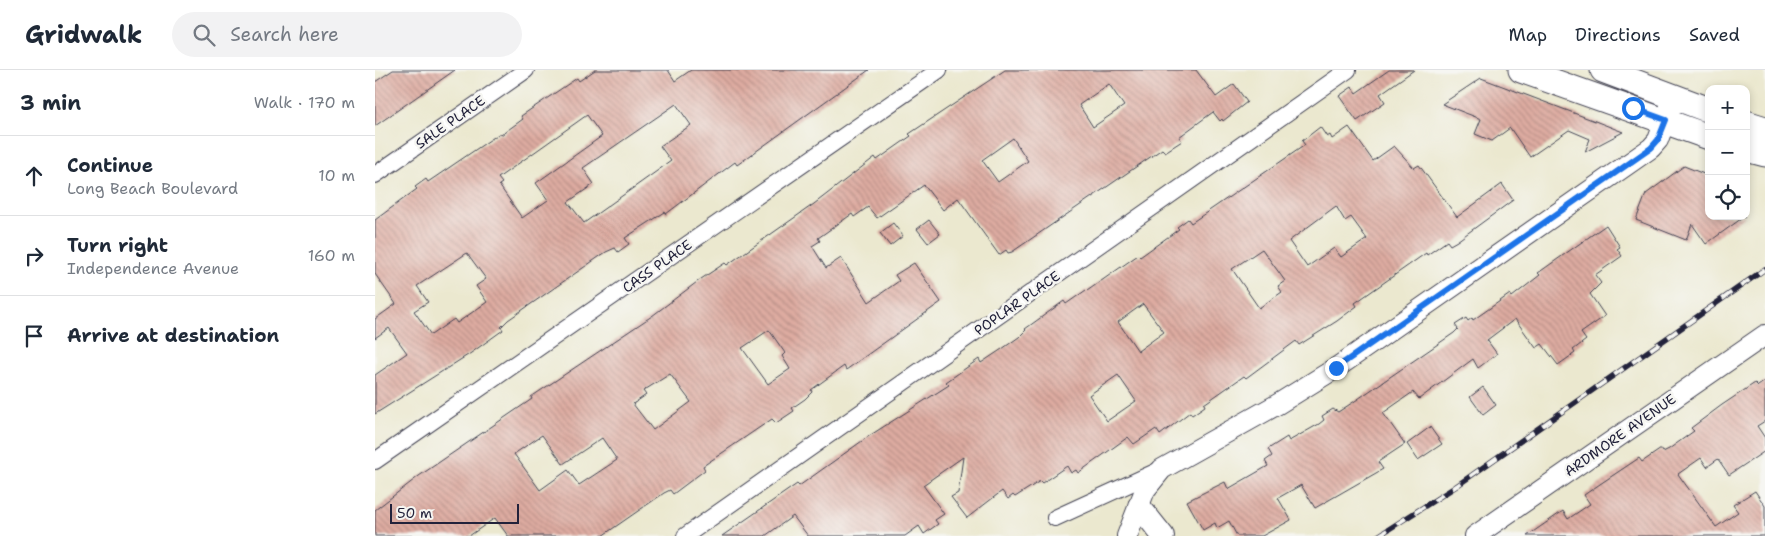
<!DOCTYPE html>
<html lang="en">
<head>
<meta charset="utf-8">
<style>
	:root { --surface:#fff; --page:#f2f2f3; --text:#1f2937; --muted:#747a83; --line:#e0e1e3 }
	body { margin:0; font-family:"Shantell Sans",sans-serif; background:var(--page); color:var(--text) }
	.controls { position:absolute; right:15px; top:15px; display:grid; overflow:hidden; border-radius:10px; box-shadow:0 2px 8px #0003 }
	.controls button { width:45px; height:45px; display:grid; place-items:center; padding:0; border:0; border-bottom:1px solid var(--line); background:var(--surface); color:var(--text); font:25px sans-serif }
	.scale { position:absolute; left:15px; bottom:12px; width:129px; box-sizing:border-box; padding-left:5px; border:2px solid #22223b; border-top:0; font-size:14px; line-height:18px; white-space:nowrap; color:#22223b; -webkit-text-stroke:4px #f6f6f2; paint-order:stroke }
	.stop { position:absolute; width:15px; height:15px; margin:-11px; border:4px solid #1a73e8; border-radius:50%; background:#fff }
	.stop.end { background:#1a73e8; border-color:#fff; box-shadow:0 1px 5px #0008 }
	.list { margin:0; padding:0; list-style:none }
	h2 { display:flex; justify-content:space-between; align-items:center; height:65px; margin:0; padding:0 20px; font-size:21px }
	h2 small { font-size:16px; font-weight:400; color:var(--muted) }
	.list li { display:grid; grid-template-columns:32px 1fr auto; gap:15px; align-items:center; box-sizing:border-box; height:80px; padding:0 20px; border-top:1px solid var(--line) }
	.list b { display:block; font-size:19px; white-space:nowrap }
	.list p { margin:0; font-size:16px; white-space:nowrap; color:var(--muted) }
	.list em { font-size:16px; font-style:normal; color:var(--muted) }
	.icon { flex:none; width:28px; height:28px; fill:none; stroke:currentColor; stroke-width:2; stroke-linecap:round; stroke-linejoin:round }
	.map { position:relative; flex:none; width:1390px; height:466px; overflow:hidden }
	header { display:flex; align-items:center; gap:30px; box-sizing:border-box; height:70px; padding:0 25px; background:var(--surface); border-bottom:1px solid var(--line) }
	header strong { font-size:24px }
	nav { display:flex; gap:28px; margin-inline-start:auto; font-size:18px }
	.search { width:350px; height:45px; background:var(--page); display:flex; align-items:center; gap:12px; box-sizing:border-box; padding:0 18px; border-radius:28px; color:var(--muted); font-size:19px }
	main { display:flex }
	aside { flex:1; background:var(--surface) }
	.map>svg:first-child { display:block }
	.building { fill:url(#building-back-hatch); fill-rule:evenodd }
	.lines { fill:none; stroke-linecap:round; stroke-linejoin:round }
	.minor-casing { stroke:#404051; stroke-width:18 }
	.tertiary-casing { stroke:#404051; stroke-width:22 }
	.secondary-casing { stroke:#404051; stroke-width:24 }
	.primary-casing { stroke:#404051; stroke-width:27 }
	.minor { stroke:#fff; stroke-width:16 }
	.tertiary { stroke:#fff; stroke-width:20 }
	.secondary { stroke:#fff; stroke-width:22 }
	.primary { stroke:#fff; stroke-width:25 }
	.rail-casing { stroke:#22223b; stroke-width:5.5 }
	.rail { stroke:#f6f6f2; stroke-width:4; stroke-dasharray:11; stroke-linecap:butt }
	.route { stroke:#1a73e8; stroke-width:6 }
	.labels { text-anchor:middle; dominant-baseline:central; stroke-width:5; stroke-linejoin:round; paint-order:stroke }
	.street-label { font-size:14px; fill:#22223b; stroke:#f6f6f2 }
</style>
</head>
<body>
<header>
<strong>Gridwalk</strong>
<div class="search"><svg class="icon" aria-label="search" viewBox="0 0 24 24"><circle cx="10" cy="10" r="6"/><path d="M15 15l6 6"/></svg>Search here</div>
<nav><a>Map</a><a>Directions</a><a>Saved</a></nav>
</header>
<main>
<aside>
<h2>3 min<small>Walk · 170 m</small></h2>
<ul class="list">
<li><svg class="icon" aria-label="ahead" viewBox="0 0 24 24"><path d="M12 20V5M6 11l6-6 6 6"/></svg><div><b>Continue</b><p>Long Beach Boulevard</p></div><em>10 m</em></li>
<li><svg class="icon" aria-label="right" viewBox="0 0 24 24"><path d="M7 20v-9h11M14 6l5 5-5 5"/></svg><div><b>Turn right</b><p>Independence Avenue</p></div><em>160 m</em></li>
<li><svg class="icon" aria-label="arrive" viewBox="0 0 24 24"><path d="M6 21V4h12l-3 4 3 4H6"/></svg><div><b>Arrive at destination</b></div></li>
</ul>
</aside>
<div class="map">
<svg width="1390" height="466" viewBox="0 0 1390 466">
	<defs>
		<pattern id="building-back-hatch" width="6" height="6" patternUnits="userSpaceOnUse" patternTransform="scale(1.25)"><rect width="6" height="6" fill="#deaca1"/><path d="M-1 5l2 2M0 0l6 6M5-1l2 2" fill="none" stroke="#b48c84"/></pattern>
	</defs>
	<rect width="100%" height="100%" fill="#f6f6f2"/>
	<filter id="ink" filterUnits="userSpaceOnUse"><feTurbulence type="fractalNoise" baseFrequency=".02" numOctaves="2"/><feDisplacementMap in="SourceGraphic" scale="10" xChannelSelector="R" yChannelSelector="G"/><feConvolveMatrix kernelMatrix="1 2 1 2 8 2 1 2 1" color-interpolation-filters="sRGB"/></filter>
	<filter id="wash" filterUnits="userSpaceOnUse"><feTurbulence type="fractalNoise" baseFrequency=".0096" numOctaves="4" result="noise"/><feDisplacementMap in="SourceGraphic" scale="20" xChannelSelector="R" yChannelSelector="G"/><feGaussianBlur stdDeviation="1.12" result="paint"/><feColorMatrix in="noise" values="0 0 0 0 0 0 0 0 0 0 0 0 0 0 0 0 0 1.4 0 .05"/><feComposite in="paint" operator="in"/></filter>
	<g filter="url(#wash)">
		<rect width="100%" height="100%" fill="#ebe8cf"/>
		<g id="blocks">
			<path class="building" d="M18,0H80L0,56V12Z
				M220,0H293L300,11L316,0H494L362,95L360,92L291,144L290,142L250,168L254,174L243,182L240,178L231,182L133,250L126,257L128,260L96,283L0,344V305L32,283L14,258L0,268V249L21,234L0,204V150L42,119L40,117L51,109L53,112L125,63L126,65L148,49L146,46L202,8L204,11ZM301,34L316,55L285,76L296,91L209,153L193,132L219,114L208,98ZM212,45L227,66L161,113L173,130L147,148L124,115L127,113L123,108ZM92,183L111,209L101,216L112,232L82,253L79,249L56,265L39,241L53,232L42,216Z
				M630,0H821L841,27L859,14L872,32L848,51L847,49L845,51L838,42L804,67L807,71L790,82L787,79L637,182L633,183L631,180L624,185L583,128L568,140L549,115L502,148L493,137L479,147L477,144L443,168L445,171L437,176L451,198L466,188L494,232L524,211L520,205L539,193L566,232L471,300L469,296L436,320L437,322L430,329L417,338L419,341L401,353L397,349L328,396L330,400L298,424L295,420L289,423L227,466H133L120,448L94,466H0V440L44,406L157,329L156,327L277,246L326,209L350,193L352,195L439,134L500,87L502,90L536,66L534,64ZM734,14L749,36L718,57L704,35ZM638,68L653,91L623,112L607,90ZM394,260L410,283L407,286L415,299L393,314L367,278ZM295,304L316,332L278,360L258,334L271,325L268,321ZM167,365L188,394L227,368L242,390L204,415L193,400L165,420L139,384Z
				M1014,0H1039L1005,24L1010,32L982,51L964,26L977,17L981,23Z
				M1106,8L1220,51L1248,62L1210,82L1215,69L1194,60L1155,87L1135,58L1117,71L1100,64L1106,49L1067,34Z
				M945,57L952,67L955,65L957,69L974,57L998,91L1019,76L1039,98L1044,95L1082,147L1127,114L1138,130L1082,171L1075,175L1072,171L1052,185L1051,183L980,233L982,236L962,251L924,275L921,271L871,308L869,306L829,334L830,336L817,345L815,342L785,365L781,359L759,374L753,367L703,403L701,400L696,403L692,396L667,413L665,411L640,427L638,425L633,429L627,421L592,448L576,427L583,423L588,387L548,415L569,444L560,450L563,454L549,464L544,456L530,466H433L418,446L390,466H347L422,414L424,416L494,366L574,315L571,312L604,289L606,293L627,279L644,267L651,260L650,259L689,231L691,234L711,220L712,221L763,185L765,187L804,159L802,157L813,149L816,153L841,136L930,75L927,71ZM961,136L970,151L976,147L992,169L966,187L959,178L932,197L914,171ZM887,179L910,211L903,216L907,222L884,238L857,199ZM768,234L789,262L763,281L743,252ZM743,305L761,331L732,351L714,325Z
				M1309,96L1334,106V146H1370L1331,174L1317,154L1311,170L1261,150L1271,124Z
				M554,150L565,164L553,173L542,159Z
				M518,153L528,166L515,176L505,163Z
				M1231,155L1245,177L1242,179L1247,186L1220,205L1226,213L1215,224L1230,246L1206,263L1211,270L1198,280L1200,283L1183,295L1167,274L1161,278L1140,249L1112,270L1122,284L1103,298L1098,289L1044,329L1038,322L1008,343L1030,374L1003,392L1008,399L940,438L926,415L903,428L916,450L887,466H862L854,451L842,458L840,453L828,460L812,431L850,412L853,419L893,396L890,391L897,386L893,379L912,367L914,371L944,354L949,350L947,346L958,339L963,342L980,331L1079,263L1083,259L1080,255L1091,248L1093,251L1097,248L1098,250L1135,224L1137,227L1165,205L1163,203Z
				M1390,311V351L1382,356L1390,368V381L1354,405L1343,389L1332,397L1326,388L1303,404L1341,457L1363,442L1358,435L1380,421L1390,436V466H1152L1188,441L1193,449L1215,434L1209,425L1225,414L1264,388L1267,392L1286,379L1288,382L1294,379L1319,361L1316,358L1347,335L1380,313L1383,316Z
				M1108,317L1121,335L1108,345L1095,327Z
				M1055,357L1067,374L1043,390L1032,374Z"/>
		</g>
	</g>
	<g filter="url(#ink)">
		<use href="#blocks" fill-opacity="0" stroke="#404051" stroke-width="1"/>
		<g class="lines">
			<defs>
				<path id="minor" d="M0,105L151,0
					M0,391L564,0
					M680,448L787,399
					M310,466L973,0"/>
				<path id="tertiary" d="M752,466L770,420L787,399L903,334L961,298L1276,78L1283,70L1295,37
					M1100,466L1390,265"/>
				<path id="secondary" d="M764,436L788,466"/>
				<path id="primary" d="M1146,0L1334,67
					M1228,0L1334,40
					M1371,53L1390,59
					M1371,79L1390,84"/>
			</defs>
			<use href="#minor" class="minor-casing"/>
			<use href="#tertiary" class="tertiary-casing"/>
			<use href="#secondary" class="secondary-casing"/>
			<use href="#primary" class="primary-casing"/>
			<use href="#minor" class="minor"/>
			<use href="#tertiary" class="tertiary"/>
			<use href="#secondary" class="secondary"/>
			<use href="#primary" class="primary"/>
			<defs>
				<path id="rail" d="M1003,466L1080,417L1390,199"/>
			</defs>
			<use href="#rail" class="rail-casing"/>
			<use href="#rail" class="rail"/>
		</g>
	</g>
	<g class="lines" filter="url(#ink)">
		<path class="route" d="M961,298L1276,78L1283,70L1291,50L1258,38"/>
	</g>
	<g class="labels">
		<g class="street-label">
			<text transform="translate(75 52) rotate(-35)">SALE PLACE</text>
			<text transform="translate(282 196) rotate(-35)">CASS PLACE</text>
			<text transform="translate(642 233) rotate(-35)">POPLAR PLACE</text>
			<text transform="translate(1245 365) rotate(-35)">ARDMORE AVENUE</text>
		</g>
	</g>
</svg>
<div class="controls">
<button>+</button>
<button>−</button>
<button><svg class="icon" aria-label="locate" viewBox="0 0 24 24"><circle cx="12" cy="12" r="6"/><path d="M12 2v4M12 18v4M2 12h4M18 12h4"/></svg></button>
</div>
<div class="scale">50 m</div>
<div class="stop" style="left:1258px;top:38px"></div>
<div class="stop end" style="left:961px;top:298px"></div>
</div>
</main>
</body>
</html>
